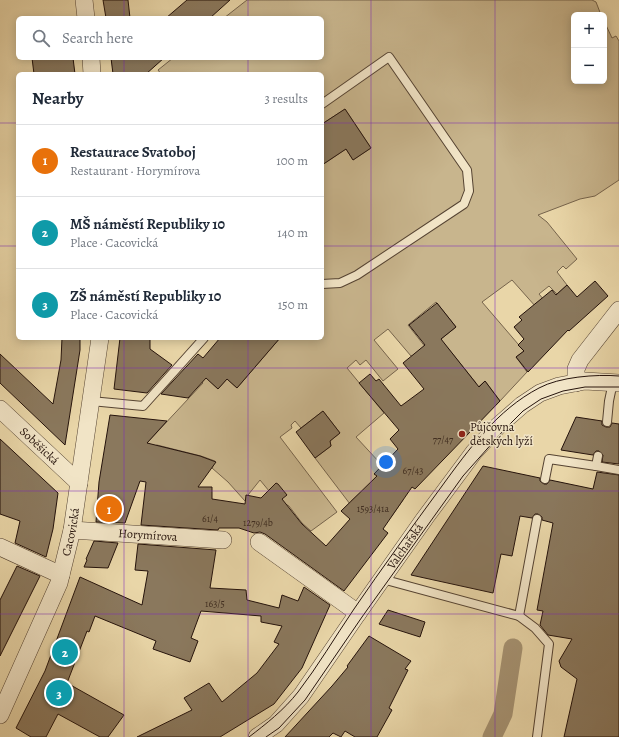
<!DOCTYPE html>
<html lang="en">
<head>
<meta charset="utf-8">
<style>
  :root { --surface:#fff; --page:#f6f6f7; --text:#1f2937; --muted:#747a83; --line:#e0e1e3; --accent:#0b8043 }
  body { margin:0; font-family:Alegreya,serif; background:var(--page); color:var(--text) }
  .controls { position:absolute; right:12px; top:12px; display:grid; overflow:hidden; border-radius:6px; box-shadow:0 2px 10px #0003 }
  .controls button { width:36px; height:36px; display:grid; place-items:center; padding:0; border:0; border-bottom:1px solid var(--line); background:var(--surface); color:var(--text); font:20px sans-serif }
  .you { position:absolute; left:386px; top:462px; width:14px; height:14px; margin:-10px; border:3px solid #fff; border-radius:50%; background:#1a73e8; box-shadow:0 0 0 6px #1a73e833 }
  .badge { display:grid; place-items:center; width:26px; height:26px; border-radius:50%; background:var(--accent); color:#fff; font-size:13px; font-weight:700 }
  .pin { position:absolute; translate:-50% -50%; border:2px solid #fff; box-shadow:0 1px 4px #0006 }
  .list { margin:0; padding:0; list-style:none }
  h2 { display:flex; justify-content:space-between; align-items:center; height:52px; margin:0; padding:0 16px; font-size:17px }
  h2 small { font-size:13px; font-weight:400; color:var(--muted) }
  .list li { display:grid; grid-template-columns:26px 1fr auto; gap:12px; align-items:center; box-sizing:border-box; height:72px; padding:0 16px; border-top:1px solid var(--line) }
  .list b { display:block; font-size:15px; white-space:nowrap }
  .list p { margin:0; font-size:13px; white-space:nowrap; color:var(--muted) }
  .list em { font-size:13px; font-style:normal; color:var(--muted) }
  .icon { flex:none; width:22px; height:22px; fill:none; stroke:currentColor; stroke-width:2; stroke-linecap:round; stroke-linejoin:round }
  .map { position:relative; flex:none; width:619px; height:737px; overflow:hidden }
  .search { position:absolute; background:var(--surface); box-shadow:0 2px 10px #0003; left:16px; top:16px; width:308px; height:44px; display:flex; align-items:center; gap:10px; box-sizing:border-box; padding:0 14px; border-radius:6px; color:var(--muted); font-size:15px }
  .panel { position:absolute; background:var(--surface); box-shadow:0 2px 10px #0003; left:16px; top:72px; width:308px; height:268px; border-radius:6px }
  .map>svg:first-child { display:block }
  .green { fill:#c8b58d; stroke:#76644c }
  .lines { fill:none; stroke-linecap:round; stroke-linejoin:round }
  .canal { stroke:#a69373; stroke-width:19 }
  .building { fill:#8a785d; stroke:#24120b }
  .lane-casing { stroke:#554332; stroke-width:10 }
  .street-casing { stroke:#554332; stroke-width:18 }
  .lane { stroke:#f1e4c6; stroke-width:8 }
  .street { stroke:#f1e4c6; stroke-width:17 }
  .tram { stroke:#24120b; stroke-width:1 }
  .grid { fill:none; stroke:#7b2cbf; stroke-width:1; stroke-opacity:0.55 }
  .poi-dot { fill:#8f2418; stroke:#f1e4c6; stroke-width:1.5 }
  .labels { text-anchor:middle; stroke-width:3; stroke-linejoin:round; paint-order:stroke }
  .number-label { font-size:10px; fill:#3e2c20 }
  .poi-label { font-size:12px; fill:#24120b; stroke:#f1e4c6; text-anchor:start }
  .street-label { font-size:12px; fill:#24120b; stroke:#f1e4c6 }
</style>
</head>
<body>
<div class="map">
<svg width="619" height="737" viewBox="0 0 619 737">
  <rect width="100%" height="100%" fill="#e9d6a8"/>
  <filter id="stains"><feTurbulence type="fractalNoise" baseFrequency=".005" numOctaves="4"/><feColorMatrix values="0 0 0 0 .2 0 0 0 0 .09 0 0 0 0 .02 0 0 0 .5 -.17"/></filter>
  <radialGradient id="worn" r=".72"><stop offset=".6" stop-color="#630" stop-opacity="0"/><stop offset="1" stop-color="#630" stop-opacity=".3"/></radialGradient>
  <polygon class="green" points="247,0 592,0 596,2 601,15 574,15 574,81 604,81 604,21 612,38 616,36 619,41 619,180 595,196 580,199 538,215 547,222 577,259 566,269 563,266 557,272 567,285 557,294 549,286 539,294 544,300 536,307 512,280 482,302 524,351 516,357 527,372 500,401 485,381 477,388 474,386 476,383 447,347 443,344 436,343 456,327 436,302 408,325 430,353 411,356 388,329 374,340 398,369 383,381 366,360 360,365 356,360 347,368 384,413 356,437 392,476 403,500 391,517 360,493 351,501 382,529 350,504 315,458 331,446 330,441 340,433 323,411 301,428 295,421 291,425 292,428 280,437 337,512 311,531 302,523 289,506 274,497 260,480 248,495 245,501 228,482 212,468 215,461 201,456 157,445 147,449 147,443 203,383 196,377 200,372 218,389 227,379 237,388 280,338 322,338 322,165 346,149 353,160 371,148 345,109 322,124 322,74 161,74 158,70 173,58 322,58 322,18 224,18"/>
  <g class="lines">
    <polyline class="canal" points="492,737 503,714 513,648"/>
  </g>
  <g class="building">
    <polygon points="103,0 128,0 130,18 106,18"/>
    <polygon points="187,0 230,0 210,18 166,18"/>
    <polygon points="32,58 73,58 75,74 34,74"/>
    <polygon points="111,58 164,58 146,74 113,74"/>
    <polygon points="345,109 371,148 353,160 346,149 322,165 322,124"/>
    <polygon points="595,281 608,296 569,331 568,330 528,372 516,357 524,351 518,345 524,339 514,327 522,320 519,317 552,290 556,295 567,285 577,297"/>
    <polygon points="437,303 456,327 441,339 479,387 485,381 500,401 415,489 412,487 383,529 388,533 344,591 265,534 260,532 254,533 239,528 219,528 218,530 141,525 146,482 140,481 125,523 96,522 99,482 110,415 167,421 147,443 200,456 216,462 198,487 212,487 212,499 245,504 246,495 261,498 276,483 278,484 287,495 282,499 302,524 326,546 350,519 341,511 377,476 374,474 398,449 390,439 399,430 359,383 370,374 376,381 379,379 401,406 424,389 403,363 425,345 409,325"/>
    <polygon points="62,338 80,338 80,350 65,445 0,383 0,354 53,404 61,360"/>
    <polygon points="120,338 150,338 150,349 172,365 147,393 114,389"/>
    <polygon points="220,338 280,338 237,388 227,379 218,389 206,378 188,398 161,394 198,354 203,358"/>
    <polygon points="323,411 340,433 330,441 331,446 315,458 296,432"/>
    <polygon points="576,417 602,421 602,425 606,427 610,427 612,423 619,424 619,464 602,462 603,455 599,451 596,451 593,455 561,450"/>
    <polygon points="0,439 58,493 53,529 46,557 15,543 20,521 0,514"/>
    <polygon points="483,466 540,478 540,481 544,484 547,484 550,480 593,489 597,472 619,475 619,737 564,737 577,679 561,667 559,661 572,639 548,635 540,625 543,611 537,610 553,523 542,520 542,517 538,514 535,514 532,518 520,516 512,556 501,554 493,593 411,575"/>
    <polygon points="94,541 118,543 108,568 84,567 87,560 86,559"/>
    <polygon points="138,544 216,550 210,588 246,590 247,600 279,608 282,595 298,601 304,587 330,605 302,668 274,704 220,737 137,737 192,710 184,698 209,683 222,702 257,673 279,644 274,642 282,626 261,622 261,616 201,611 191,638 198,641 190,662 153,649 156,641 95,616 89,632 87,631 67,683 124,715 108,737 100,737 58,714 46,737 31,737 16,728 45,671 80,577 142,605 148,571 135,570"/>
    <polygon points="17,566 40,576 0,656 0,600"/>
    <polygon points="388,610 425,622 420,637 379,624"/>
    <polygon points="369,636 411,661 405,669 408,670 389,708 392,710 377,737 355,737 345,731 341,737 333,733 329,737 285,737 332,686 348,667 347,666"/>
  </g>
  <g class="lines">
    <g class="lane-casing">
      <g id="lane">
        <polyline points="322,104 389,57 467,170 469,191 464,204 357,275 340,283 322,284"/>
        <polyline points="91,401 143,406 204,338"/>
        <polyline points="607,422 609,401 613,382"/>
        <polyline points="598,456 596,466 619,470"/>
        <polyline points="545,479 549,459 596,466"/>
        <polyline points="382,579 519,616 535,628 549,644 537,737"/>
        <polyline points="519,616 537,519"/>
      </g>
    </g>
    <g class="street-casing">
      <g id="street">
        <polyline points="84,0 86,18"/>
        <polyline points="91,58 92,74"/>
        <polyline points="576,383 576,369 580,360 619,310"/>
        <path id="s1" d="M0 409 79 483"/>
        <path id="s2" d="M72 530 223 540"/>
        <polyline points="259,542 358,613"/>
        <polyline points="0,547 61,575"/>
        <path id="s3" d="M0 715 59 583 72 530 100 338"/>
        <path id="s4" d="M257 737 276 724 301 696 358 613 425 518 474 452 498 426 522 405 540 393 559 386 585 381 619 383"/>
      </g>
    </g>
    <use href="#lane" class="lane"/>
    <use href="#street" class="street"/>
    <g class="tram">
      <path d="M249 737C266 724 284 710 298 692 318 666 335 637 354 609 382 568 412 527 442 486 469 449 497 410 539 388 559 377 596 374 619 376"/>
      <polyline points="266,737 279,728 305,700 362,617 463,476 503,431 523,411 541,399 563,391 585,387 619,387"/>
    </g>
  </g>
  <path class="grid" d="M124 0V18M248 0V18M371 0V737M495 0V737M124 58V74M248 58V74M0 123H18M322 123H619M0 246H18M322 246H619M124 338V737M248 338V737M0 368H619M0 491H619M0 614H619"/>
  <circle class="poi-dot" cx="462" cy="434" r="4"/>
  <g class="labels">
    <g class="number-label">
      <text x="443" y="443">77/47</text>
      <text x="413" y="474">67/43</text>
      <text x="373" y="512">1593/41a</text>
      <text x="210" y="522">61/4</text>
      <text x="258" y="526">1279/4b</text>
      <text x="215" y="607">163/5</text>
    </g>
    <g class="poi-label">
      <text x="470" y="431">Půjčovna<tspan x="470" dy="14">dětských lyží</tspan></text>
    </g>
    <g class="street-label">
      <text dy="4" stroke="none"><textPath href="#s1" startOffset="54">Soběšická</textPath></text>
      <text dy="4" stroke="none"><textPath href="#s3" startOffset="197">Cacovická</textPath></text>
      <text dy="4" stroke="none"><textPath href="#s2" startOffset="76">Horymírova</textPath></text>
      <text dy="4" stroke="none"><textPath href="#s4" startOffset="243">Valchařská</textPath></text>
    </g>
  </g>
  <rect width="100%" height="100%" filter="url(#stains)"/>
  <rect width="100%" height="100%" fill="url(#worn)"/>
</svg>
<div class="controls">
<button>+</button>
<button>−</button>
</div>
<div class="you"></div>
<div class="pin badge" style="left:109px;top:509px;background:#e8710a">1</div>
<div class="pin badge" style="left:65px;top:652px;background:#0f9aa8">2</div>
<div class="pin badge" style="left:59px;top:693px;background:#0f9aa8">3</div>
<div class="search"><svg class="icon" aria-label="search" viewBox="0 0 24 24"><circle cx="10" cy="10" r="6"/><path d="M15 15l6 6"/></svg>Search here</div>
<section class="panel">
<h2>Nearby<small>3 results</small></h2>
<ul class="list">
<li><span class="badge" style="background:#e8710a">1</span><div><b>Restaurace Svatoboj</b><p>Restaurant · Horymírova</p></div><em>100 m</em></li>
<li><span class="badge" style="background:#0f9aa8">2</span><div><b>MŠ náměstí Republiky 10</b><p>Place · Cacovická</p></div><em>140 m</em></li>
<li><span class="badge" style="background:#0f9aa8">3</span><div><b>ZŠ náměstí Republiky 10</b><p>Place · Cacovická</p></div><em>150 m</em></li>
</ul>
</section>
</div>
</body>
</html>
